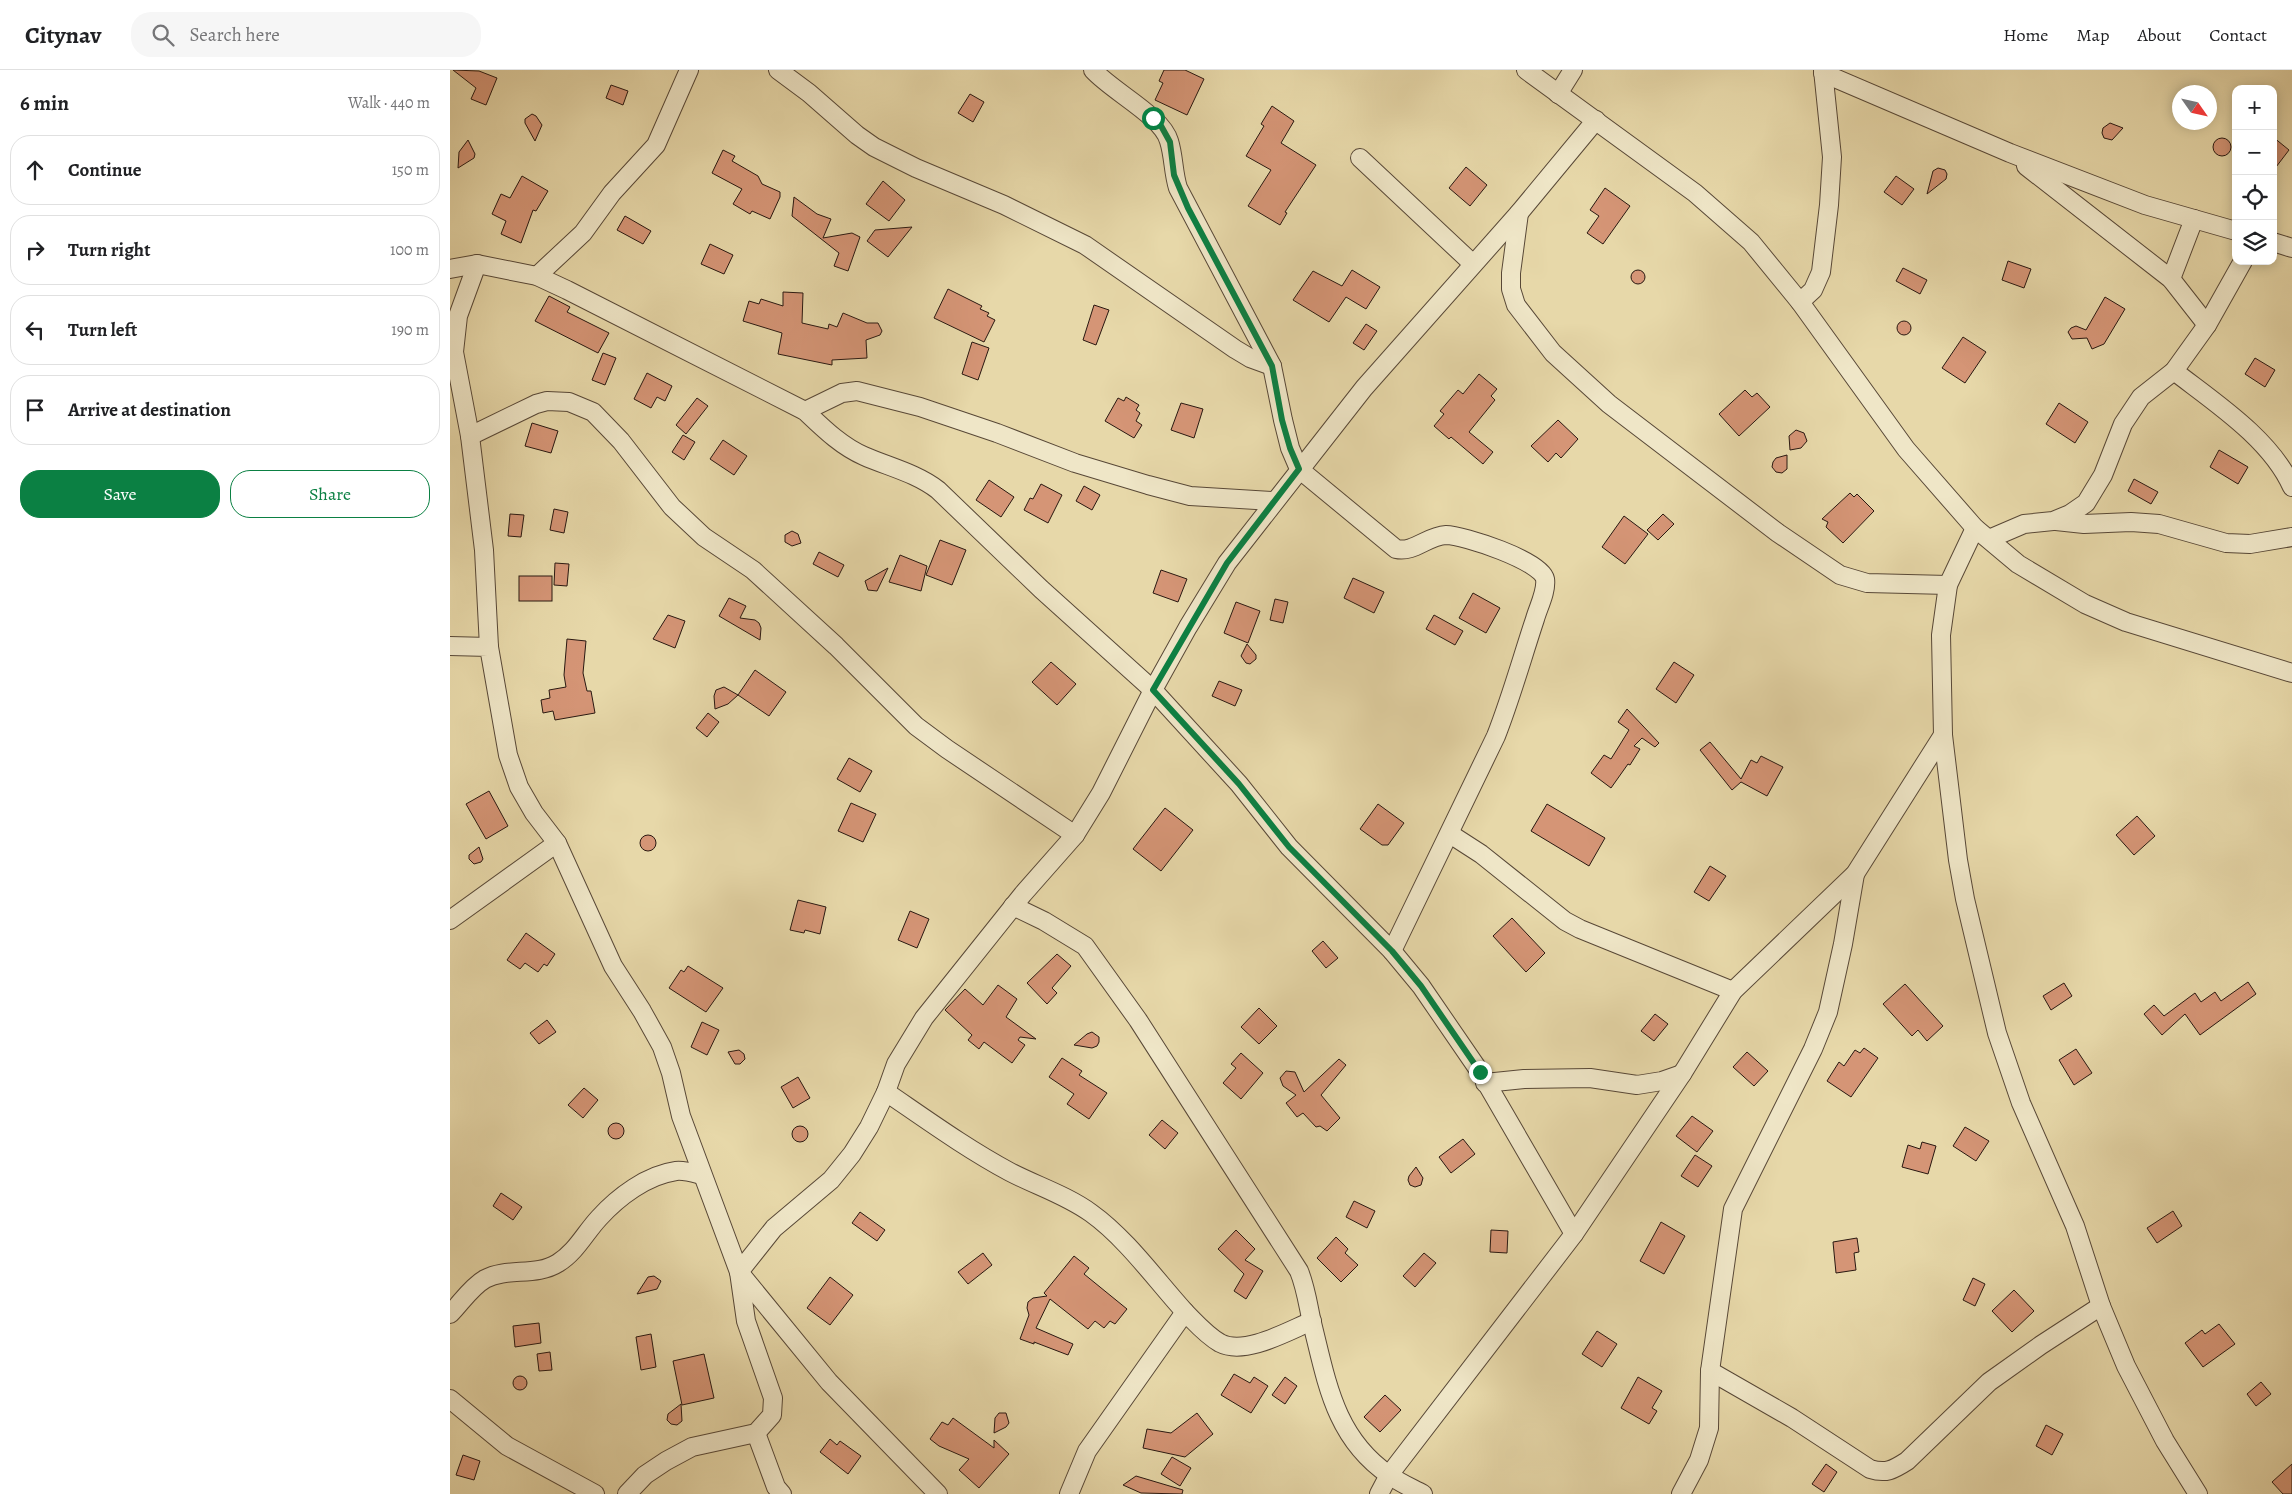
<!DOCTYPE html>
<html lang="en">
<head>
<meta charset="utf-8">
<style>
  :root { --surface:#fff; --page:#f6f6f6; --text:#202124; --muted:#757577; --line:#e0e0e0; --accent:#0b8043 }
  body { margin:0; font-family:Alegreya,serif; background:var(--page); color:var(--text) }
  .controls { position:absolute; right:15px; top:15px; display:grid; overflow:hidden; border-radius:10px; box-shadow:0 2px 12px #0003 }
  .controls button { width:45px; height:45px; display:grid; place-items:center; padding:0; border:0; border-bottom:1px solid var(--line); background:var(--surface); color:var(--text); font:25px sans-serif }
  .compass { position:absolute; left:1722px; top:15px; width:45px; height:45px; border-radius:50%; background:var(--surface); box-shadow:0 2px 12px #0003; rotate:124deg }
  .stop { position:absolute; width:15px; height:15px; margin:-11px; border:4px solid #0b8043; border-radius:50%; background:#fff }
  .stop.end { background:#0b8043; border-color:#fff; box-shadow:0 1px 5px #0008 }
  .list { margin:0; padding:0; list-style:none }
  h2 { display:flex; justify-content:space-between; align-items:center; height:65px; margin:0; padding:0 20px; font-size:21px }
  h2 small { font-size:16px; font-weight:400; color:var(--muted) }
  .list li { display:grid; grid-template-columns:32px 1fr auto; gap:15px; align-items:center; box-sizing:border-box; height:70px; margin:0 10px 10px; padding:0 10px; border:1px solid var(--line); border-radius:20px }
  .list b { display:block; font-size:19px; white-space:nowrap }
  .list em { font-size:16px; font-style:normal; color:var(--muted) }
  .actions { display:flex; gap:10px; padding:15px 20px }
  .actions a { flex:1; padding:11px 0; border:1px solid var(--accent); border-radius:20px; text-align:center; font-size:18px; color:var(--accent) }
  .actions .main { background:var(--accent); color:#fff }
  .icon { flex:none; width:28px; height:28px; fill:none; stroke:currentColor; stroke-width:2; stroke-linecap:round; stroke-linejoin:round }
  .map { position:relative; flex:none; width:1842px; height:1424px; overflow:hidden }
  header { display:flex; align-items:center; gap:30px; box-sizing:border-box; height:70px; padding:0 25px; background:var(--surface); border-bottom:1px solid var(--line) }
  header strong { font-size:24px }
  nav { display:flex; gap:28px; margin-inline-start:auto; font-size:18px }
  .search { width:350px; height:45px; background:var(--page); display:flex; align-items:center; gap:12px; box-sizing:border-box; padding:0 18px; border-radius:20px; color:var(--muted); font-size:19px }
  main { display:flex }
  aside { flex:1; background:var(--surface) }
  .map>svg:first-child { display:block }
  .building { fill:#d59576; stroke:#291811 }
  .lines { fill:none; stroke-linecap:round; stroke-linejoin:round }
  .minor-casing { stroke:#584837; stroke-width:20 }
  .minor { stroke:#efe6c7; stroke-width:18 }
  .route { stroke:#0b8043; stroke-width:6 }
</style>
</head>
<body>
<header>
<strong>Citynav</strong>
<div class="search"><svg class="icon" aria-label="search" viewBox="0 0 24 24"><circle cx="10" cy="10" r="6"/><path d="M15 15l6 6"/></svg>Search here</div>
<nav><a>Home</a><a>Map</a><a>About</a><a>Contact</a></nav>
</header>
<main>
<aside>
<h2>6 min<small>Walk · 440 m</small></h2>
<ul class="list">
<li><svg class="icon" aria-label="ahead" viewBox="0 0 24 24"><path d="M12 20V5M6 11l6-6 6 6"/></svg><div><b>Continue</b></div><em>150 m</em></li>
<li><svg class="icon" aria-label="right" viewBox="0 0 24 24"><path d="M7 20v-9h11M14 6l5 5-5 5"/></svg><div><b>Turn right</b></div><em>100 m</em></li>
<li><svg class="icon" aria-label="left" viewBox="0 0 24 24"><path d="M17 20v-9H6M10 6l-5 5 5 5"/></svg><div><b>Turn left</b></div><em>190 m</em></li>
<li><svg class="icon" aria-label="arrive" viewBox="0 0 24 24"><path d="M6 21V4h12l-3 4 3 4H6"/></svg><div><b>Arrive at destination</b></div></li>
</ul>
<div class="actions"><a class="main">Save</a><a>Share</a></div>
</aside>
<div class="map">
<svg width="1842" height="1424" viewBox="0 0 1842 1424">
  <rect width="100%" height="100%" fill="#e7d8a9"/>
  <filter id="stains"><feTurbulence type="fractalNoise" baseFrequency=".004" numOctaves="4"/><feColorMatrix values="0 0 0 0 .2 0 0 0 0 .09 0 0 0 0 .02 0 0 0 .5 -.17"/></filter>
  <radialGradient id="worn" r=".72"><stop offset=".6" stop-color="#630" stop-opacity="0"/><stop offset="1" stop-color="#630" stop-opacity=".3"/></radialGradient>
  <g class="building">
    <polygon points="3,0 29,1 47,8 36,35 21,29 26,18"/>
    <polygon points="714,0 735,0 754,9 737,45 705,30 713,13 709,11"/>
    <polygon points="161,15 178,21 173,35 156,28"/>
    <polygon points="520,24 534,32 523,52 508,43"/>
    <polygon points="822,36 844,51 831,73 866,95 835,142 837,143 830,155 798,136 821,100 796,86 814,56 811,54"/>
    <polygon points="82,44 86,46 92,55 85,71 75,53 75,49"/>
    <polygon points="1660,53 1673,58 1662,70 1654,68 1652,63 1653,58"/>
    <polygon points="1823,67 1839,80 1823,101"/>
    <circle cx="1772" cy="77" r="9"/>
    <polygon points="18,70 25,84 24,88 8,98 9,82"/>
    <polygon points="273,80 285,86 282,91 308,106 312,114 330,122 330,127 320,149 302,141 300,144 283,134 292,119 262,103"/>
    <polygon points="1016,97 1037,115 1020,136 999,118"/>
    <polygon points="1488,98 1495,100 1497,104 1496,109 1477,124 1483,101"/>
    <polygon points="72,106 98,121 86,141 83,140 71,173 51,164 56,151 42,144 51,124 60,128"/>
    <polygon points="1446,106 1464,119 1452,135 1434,122"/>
    <polygon points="433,111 455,130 439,151 416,134"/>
    <polygon points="1155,118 1180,136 1153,174 1137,163 1149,146 1140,140"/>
    <polygon points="344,127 367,144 381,149 373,168 402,163 410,167 398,201 384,196 389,183 342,146"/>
    <polygon points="175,146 201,161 193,174 167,160"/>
    <polygon points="462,157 438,187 417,171 425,160"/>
    <polygon points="260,174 283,185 274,204 251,194"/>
    <polygon points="1558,191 1581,199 1574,218 1552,210"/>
    <polygon points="1453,198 1477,210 1470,224 1446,211"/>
    <circle cx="1188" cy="207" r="7"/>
    <polygon points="902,200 930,217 916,239 896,227 879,252 843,230 863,201 892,216"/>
    <polygon points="498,219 532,236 530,239 539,243 537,246 545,250 534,272 484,248"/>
    <polygon points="333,222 353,223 352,253 378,259 379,254 387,257 393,243 417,253 428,253 432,261 430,265 416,270 417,288 382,290 382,295 328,284 332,263 293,251 299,231 309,234 311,229 333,236"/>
    <polygon points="99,226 120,237 117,242 159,263 148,283 85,251"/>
    <polygon points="1655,227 1675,239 1654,274 1642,279 1637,268 1622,269 1618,262 1621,258 1626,256 1636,260"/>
    <polygon points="644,235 659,240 646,275 633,270"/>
    <circle cx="1454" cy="258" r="7"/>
    <polygon points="916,254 927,261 914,280 903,273"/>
    <polygon points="1513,267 1536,282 1515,313 1492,298"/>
    <polygon points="522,272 539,278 528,310 512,304"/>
    <polygon points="153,283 166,288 155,315 142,310"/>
    <polygon points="1805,288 1825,300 1815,317 1795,304"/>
    <polygon points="197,303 222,316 215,331 207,327 201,338 184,329"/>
    <polygon points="1029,304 1047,319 1041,326 1045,330 1019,362 1043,382 1033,394 1001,367 999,369 984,356 994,344 990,341 1008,320 1013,324"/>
    <polygon points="1295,320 1302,327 1307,323 1320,337 1289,366 1269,344"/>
    <polygon points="676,327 689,335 686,340 690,343 686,351 692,355 684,368 655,351 668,328 674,331"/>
    <polygon points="247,328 258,336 236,364 226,355"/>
    <polygon points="731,333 753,339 744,368 721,360"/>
    <polygon points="1609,333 1638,352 1625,373 1596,354"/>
    <polygon points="1108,350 1128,369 1111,388 1106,383 1098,392 1081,376"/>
    <polygon points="82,353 108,361 101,383 75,376"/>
    <polygon points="1346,360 1354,363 1357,371 1351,378 1340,380 1339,366"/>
    <polygon points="233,365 245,372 234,390 222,382"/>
    <polygon points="273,370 297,386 284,405 260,389"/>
    <polygon points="1769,380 1798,397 1788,414 1760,397"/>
    <polygon points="1337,385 1337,399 1332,403 1326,402 1322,397 1323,392 1326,388"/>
    <polygon points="1684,409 1708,422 1701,434 1678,421"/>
    <polygon points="539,410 564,427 551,447 526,430"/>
    <polygon points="591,414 612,425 598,453 574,440 580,428 583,429"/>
    <polygon points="634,416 650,425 642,440 626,431"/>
    <polygon points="1400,423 1404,427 1407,424 1424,441 1393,473 1376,457 1378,452 1372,449"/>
    <polygon points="104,439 118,442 114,463 100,460"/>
    <polygon points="60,444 74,445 71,467 58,466"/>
    <polygon points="1213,444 1224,454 1208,470 1197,460"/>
    <polygon points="1174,446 1198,464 1175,494 1152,477"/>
    <polygon points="342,461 348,464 351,473 342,476 335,472 335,465"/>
    <polygon points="490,470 516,480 502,515 476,505"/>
    <polygon points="369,482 394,495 388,507 363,494"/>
    <polygon points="450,485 477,496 471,521 439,512"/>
    <polygon points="105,493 119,494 117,516 104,515"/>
    <polygon points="438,498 427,521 418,520 415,511"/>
    <polygon points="711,500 737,509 728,532 703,523"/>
    <rect x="69" y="506" width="33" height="25"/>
    <polygon points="903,508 934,522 924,543 894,528"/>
    <polygon points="1023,523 1050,538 1036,563 1009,548"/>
    <polygon points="279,528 296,536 290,548 305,550 309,553 311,558 310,570 269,546"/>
    <polygon points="825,529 838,532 833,553 820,550"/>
    <polygon points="786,532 810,541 798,573 774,563"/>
    <polygon points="218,545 235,551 225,578 203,569"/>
    <polygon points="984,545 1013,561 1005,575 976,559"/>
    <polygon points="117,569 136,571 133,603 137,621 141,621 145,643 105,650 103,641 93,643 91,630 100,628 99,620 116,617 114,605"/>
    <polygon points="797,574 806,585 806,589 800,594 796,593 791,586"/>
    <polygon points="601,592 626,614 607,635 582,612"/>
    <polygon points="1224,592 1244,605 1226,633 1206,619"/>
    <polygon points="305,600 336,622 319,646 288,625 278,634 265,639 264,626 266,620 274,617 288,625"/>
    <polygon points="769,611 792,620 785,636 762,626"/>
    <polygon points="1177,639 1209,673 1205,677 1192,668 1184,676 1190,679 1180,695 1178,694 1161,718 1141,703 1154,685 1161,689 1179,660 1168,652"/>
    <polygon points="258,643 269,652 257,667 246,658"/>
    <polygon points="1260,672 1291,709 1301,690 1307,693 1311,686 1333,697 1317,726 1291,712 1282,720 1250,680"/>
    <polygon points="399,688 422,701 410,722 387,709"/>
    <polygon points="39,721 58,756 36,769 16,734"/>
    <polygon points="401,733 426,744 413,772 388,761"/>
    <polygon points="928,734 954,753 938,775 932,775 910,759"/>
    <polygon points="1097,734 1155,768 1139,796 1081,761"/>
    <polygon points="715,738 743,760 711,801 683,779"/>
    <polygon points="1687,746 1705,766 1684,785 1666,765"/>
    <circle cx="198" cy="773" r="8"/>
    <polygon points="29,777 33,789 31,792 24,794 19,789 19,785"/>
    <polygon points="1260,796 1276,806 1259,831 1244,822"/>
    <polygon points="348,830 376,837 370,864 355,860 354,863 340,860"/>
    <polygon points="460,841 479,849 467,878 448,870"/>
    <polygon points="1062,848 1095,883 1076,902 1043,866"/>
    <polygon points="76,863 105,884 97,896 94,894 88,902 75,893 70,899 57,890"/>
    <polygon points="873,871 888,888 876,898 862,881"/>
    <polygon points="607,884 621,896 602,918 607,923 597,934 577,913"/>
    <polygon points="238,896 273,918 256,942 219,918 231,900 234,902"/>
    <polygon points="1798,912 1806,924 1750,965 1735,944 1712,965 1694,944 1704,935 1714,946 1745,923 1751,932 1765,922 1771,931"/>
    <polygon points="1614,913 1622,926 1601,940 1593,926"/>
    <polygon points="1455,914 1493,956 1477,971 1468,960 1462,966 1433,934"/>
    <polygon points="548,915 567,929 556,947 586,969 570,967 568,970 575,975 562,993 534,972 529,979 518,970 522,965 495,940 515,919 533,935"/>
    <polygon points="809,938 827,956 809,974 791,957"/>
    <polygon points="1205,944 1218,954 1204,971 1191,961"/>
    <polygon points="97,950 106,962 89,974 80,963"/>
    <polygon points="252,952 269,960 257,985 241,977"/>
    <polygon points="642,962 649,967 649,972 647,976 642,978 624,975 637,964"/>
    <polygon points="1414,978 1428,988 1401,1027 1377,1011 1389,992 1394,996 1405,980 1410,983"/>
    <polygon points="1626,979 1642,1003 1624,1015 1609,990"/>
    <polygon points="289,980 294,984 295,989 290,994 285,994 278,982"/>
    <polygon points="1297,982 1318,1001 1304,1016 1283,997"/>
    <polygon points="791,983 813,1003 791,1029 773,1013 786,998 781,994"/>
    <polygon points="612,988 632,1001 629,1005 657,1023 639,1049 617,1034 624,1024 599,1007"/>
    <polygon points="889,989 896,995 871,1025 890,1048 877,1061 870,1056 866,1057 853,1043 847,1047 836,1033 846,1025 833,1016 830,1008 836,1001 845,1002 854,1022"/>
    <polygon points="348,1007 360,1028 343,1038 331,1017"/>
    <polygon points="134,1018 148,1030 133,1048 118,1035"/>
    <polygon points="1242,1046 1263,1061 1247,1082 1226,1066"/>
    <polygon points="712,1050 728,1063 715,1079 699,1065"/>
    <circle cx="166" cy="1061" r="8"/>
    <circle cx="350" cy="1064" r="8"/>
    <polygon points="1515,1057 1539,1071 1526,1091 1503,1076"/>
    <polygon points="1013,1069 1025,1084 1001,1103 989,1087"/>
    <polygon points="1472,1072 1486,1076 1478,1104 1452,1097 1458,1075 1470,1079"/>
    <polygon points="1245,1085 1262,1096 1248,1117 1231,1106"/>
    <polygon points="966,1097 973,1108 971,1115 965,1117 960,1115 958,1110 959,1106"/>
    <polygon points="51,1123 72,1137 63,1150 43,1136"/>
    <polygon points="904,1131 925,1141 917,1158 896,1147"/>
    <polygon points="1723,1141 1732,1156 1707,1173 1697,1158"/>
    <polygon points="410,1142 435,1160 427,1171 402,1153"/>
    <polygon points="1211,1152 1235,1166 1214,1204 1190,1191"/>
    <polygon points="786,1160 805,1179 795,1190 813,1201 796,1229 784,1221 794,1204 768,1179"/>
    <polygon points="1041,1160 1058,1161 1057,1183 1040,1182"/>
    <polygon points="886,1167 898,1179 895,1183 908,1195 891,1212 867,1188"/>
    <polygon points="1407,1168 1409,1182 1404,1183 1406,1200 1386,1203 1383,1172"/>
    <polygon points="533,1183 542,1195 518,1214 508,1202"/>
    <polygon points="974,1183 986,1193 965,1217 953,1206"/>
    <polygon points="624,1186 639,1198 634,1204 677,1239 665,1254 660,1251 654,1258 645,1251 638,1259 600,1229 586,1258 623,1274 618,1285 584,1272 584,1274 570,1269 579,1245 577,1238 578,1232 583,1228 597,1226 594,1223"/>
    <polygon points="204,1206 211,1211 207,1219 187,1224 198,1207"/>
    <polygon points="380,1207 403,1225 380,1255 357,1238"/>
    <polygon points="1523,1208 1535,1214 1525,1236 1513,1230"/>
    <polygon points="1564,1220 1584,1241 1562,1262 1542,1241"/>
    <polygon points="89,1253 91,1273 65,1277 63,1256"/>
    <polygon points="1769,1254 1785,1274 1753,1297 1735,1273 1752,1260 1755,1264"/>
    <polygon points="1147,1261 1167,1274 1152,1297 1132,1284"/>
    <polygon points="201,1264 206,1297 191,1300 186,1267"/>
    <polygon points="100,1282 102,1300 89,1301 87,1284"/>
    <polygon points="254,1284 264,1328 232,1335 223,1291"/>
    <polygon points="784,1304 800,1313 804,1307 818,1316 801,1343 771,1325"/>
    <circle cx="70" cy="1313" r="7"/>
    <polygon points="835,1307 847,1316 835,1334 822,1325"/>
    <polygon points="1188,1307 1212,1321 1202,1338 1207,1341 1199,1354 1171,1338"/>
    <polygon points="1811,1312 1821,1324 1806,1336 1797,1324"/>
    <polygon points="935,1325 951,1340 930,1362 914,1347"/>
    <polygon points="231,1334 232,1351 227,1355 221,1354 217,1350 218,1344"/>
    <polygon points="549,1343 556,1343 559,1353 556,1357 544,1363 545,1348"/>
    <polygon points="747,1343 763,1364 735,1387 693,1378 697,1359 721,1363"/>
    <polygon points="503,1348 544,1378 544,1370 559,1384 529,1418 509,1400 519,1389 489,1376 480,1369 492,1352 498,1355"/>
    <polygon points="1596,1355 1613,1364 1602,1385 1586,1376"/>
    <polygon points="380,1369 387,1375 390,1371 411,1386 398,1404 370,1382"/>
    <polygon points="13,1385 30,1391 24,1410 6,1405"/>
    <polygon points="722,1387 741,1398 730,1416 711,1404"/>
    <polygon points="1376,1394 1387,1402 1374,1422 1362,1414"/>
    <polygon points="1842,1394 1842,1424 1833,1424 1822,1412"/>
    <polygon points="686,1406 733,1420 732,1424 691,1423 673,1415"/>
  </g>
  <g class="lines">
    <g class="minor-casing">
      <g id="minor">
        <polyline points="328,0 359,23 407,65 424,77 466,98 554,135 635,175 785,279 800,288 822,296"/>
        <path d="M643 0C663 22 712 46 719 71 724 87 723 102 728 118L822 296 833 350 840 378 849 399 946 479C964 483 977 466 996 465 1013 465 1092 491 1095 509 1097 521 1088 538 1085 549 1072 588 1061 628 1046 666L942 881"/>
        <polyline points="1076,0 1245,123 1301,172 1350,232 1456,379 1525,458 1568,494 1635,534 1676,552 1842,603"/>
        <polyline points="1373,3 1560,83 1695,135 1786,161"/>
        <polyline points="1108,24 1123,0"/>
        <polyline points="910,88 1023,194"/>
        <polyline points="1576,96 1721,209 1757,255"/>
        <polyline points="1069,143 1061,203 1061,219 1066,235 1103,283 1159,334 1328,463 1390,505 1417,513 1498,515"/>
        <polyline points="1823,172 1842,178"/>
        <polyline points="27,194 8,246 4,282 20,366 34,480 39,577"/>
        <path d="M0 199 27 194 87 206 117 220 355 341C373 358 391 376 414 386 439 397 466 403 488 420L591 519 703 620 789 714 839 777 942 881 971 916 1030 1002 1124 1164"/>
        <polyline points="87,206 133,163 162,123 206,75 239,0"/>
        <polyline points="1721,209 1744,149"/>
        <polyline points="1350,232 1363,220 1371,202 1379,135 1382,87 1373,0"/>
        <path d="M1724 301C1764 332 1821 369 1842 417"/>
        <polyline points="355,341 392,323 407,321 470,337 547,363 625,393 698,415 740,426 823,431"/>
        <polyline points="20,366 86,334 97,331 119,332 143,342 171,371 222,437 254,467 303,500 386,576 466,656 497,679 625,765"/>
        <polyline points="1606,451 1634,454 1681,452 1709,454 1776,473 1800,474 1842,467"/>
        <polyline points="1525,458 1498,515 1491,565 1493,665 1508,790 1515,829 1547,963 1571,1033 1625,1156 1651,1236 1676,1296 1715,1371 1748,1424"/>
        <polyline points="1539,469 1574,454 1603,451 1620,444 1636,433 1653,405 1673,354 1691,327 1724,301 1757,255 1793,191"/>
        <polyline points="0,576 39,577 58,685 69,717 84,743 107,773 163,896 192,941 212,977 221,1003 231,1046 289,1202 296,1251 323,1328 322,1345 306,1363 242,1377 216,1391 195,1405 177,1424"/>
        <polyline points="1000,764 1031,784 1115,851 1130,859 1283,921"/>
        <path d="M563 836 594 851 635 876 688 950 849 1201C856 1218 858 1235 862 1253 877 1313 885 1368 939 1405 950 1413 962 1418 973 1424"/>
        <polyline points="0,850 107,773"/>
        <polyline points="1035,1013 1074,1009 1140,1008 1187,1015 1212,1011 1232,1004"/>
        <path d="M436 1022C477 1050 517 1079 560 1102 587 1116 616 1125 641 1143 676 1168 706 1210 735 1242"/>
        <polyline points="289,1202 324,1158 381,1110 402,1084 419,1057 436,1022 446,994 474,948 573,824 625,765 651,723 703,620 738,557 777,493 914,318 1069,143 1146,50"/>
        <polyline points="289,1202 379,1312 488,1424"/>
        <path d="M0 1244C11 1233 21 1217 35 1209 57 1197 86 1207 108 1193 126 1182 135 1163 149 1148 168 1127 197 1105 226 1101 234 1100 244 1103 252 1105"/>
        <path d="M1260 1301 1342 1348 1420 1399C1436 1404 1443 1400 1457 1391L1539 1312 1591 1275 1651 1236"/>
        <polyline points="0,1329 57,1376 145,1424"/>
        <polyline points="306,1363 326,1417 332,1424"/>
        <path d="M619 1424 637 1381 735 1242C746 1253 756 1265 770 1273 795 1286 838 1261 862 1251"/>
        <polyline points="929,1424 939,1405 1124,1164 1232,1004 1283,921 1405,804 1493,665"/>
        <polyline points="1231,1424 1249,1390 1259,1358 1260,1301 1283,1139 1363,979 1378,942 1393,874 1405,804"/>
      </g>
    </g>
    <use href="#minor" class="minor"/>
  </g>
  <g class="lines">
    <polyline class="route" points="703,48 710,54 720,72 724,105 738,138 822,296 832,350 840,378 849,399 777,493 703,620 789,714 839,777 942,881 971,916 1030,1002"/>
  </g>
  <rect width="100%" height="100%" filter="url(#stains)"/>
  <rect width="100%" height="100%" fill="url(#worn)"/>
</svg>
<div class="controls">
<button>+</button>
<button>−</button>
<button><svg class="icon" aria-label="locate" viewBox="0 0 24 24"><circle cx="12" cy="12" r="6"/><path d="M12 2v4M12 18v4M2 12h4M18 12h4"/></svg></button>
<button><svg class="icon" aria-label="layers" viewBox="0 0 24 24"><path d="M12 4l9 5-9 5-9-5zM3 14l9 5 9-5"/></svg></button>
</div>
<svg class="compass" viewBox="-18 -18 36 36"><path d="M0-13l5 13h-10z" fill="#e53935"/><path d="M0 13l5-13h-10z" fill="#757577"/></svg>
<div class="stop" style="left:703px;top:48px"></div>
<div class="stop end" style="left:1030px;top:1002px"></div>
</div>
</main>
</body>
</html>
